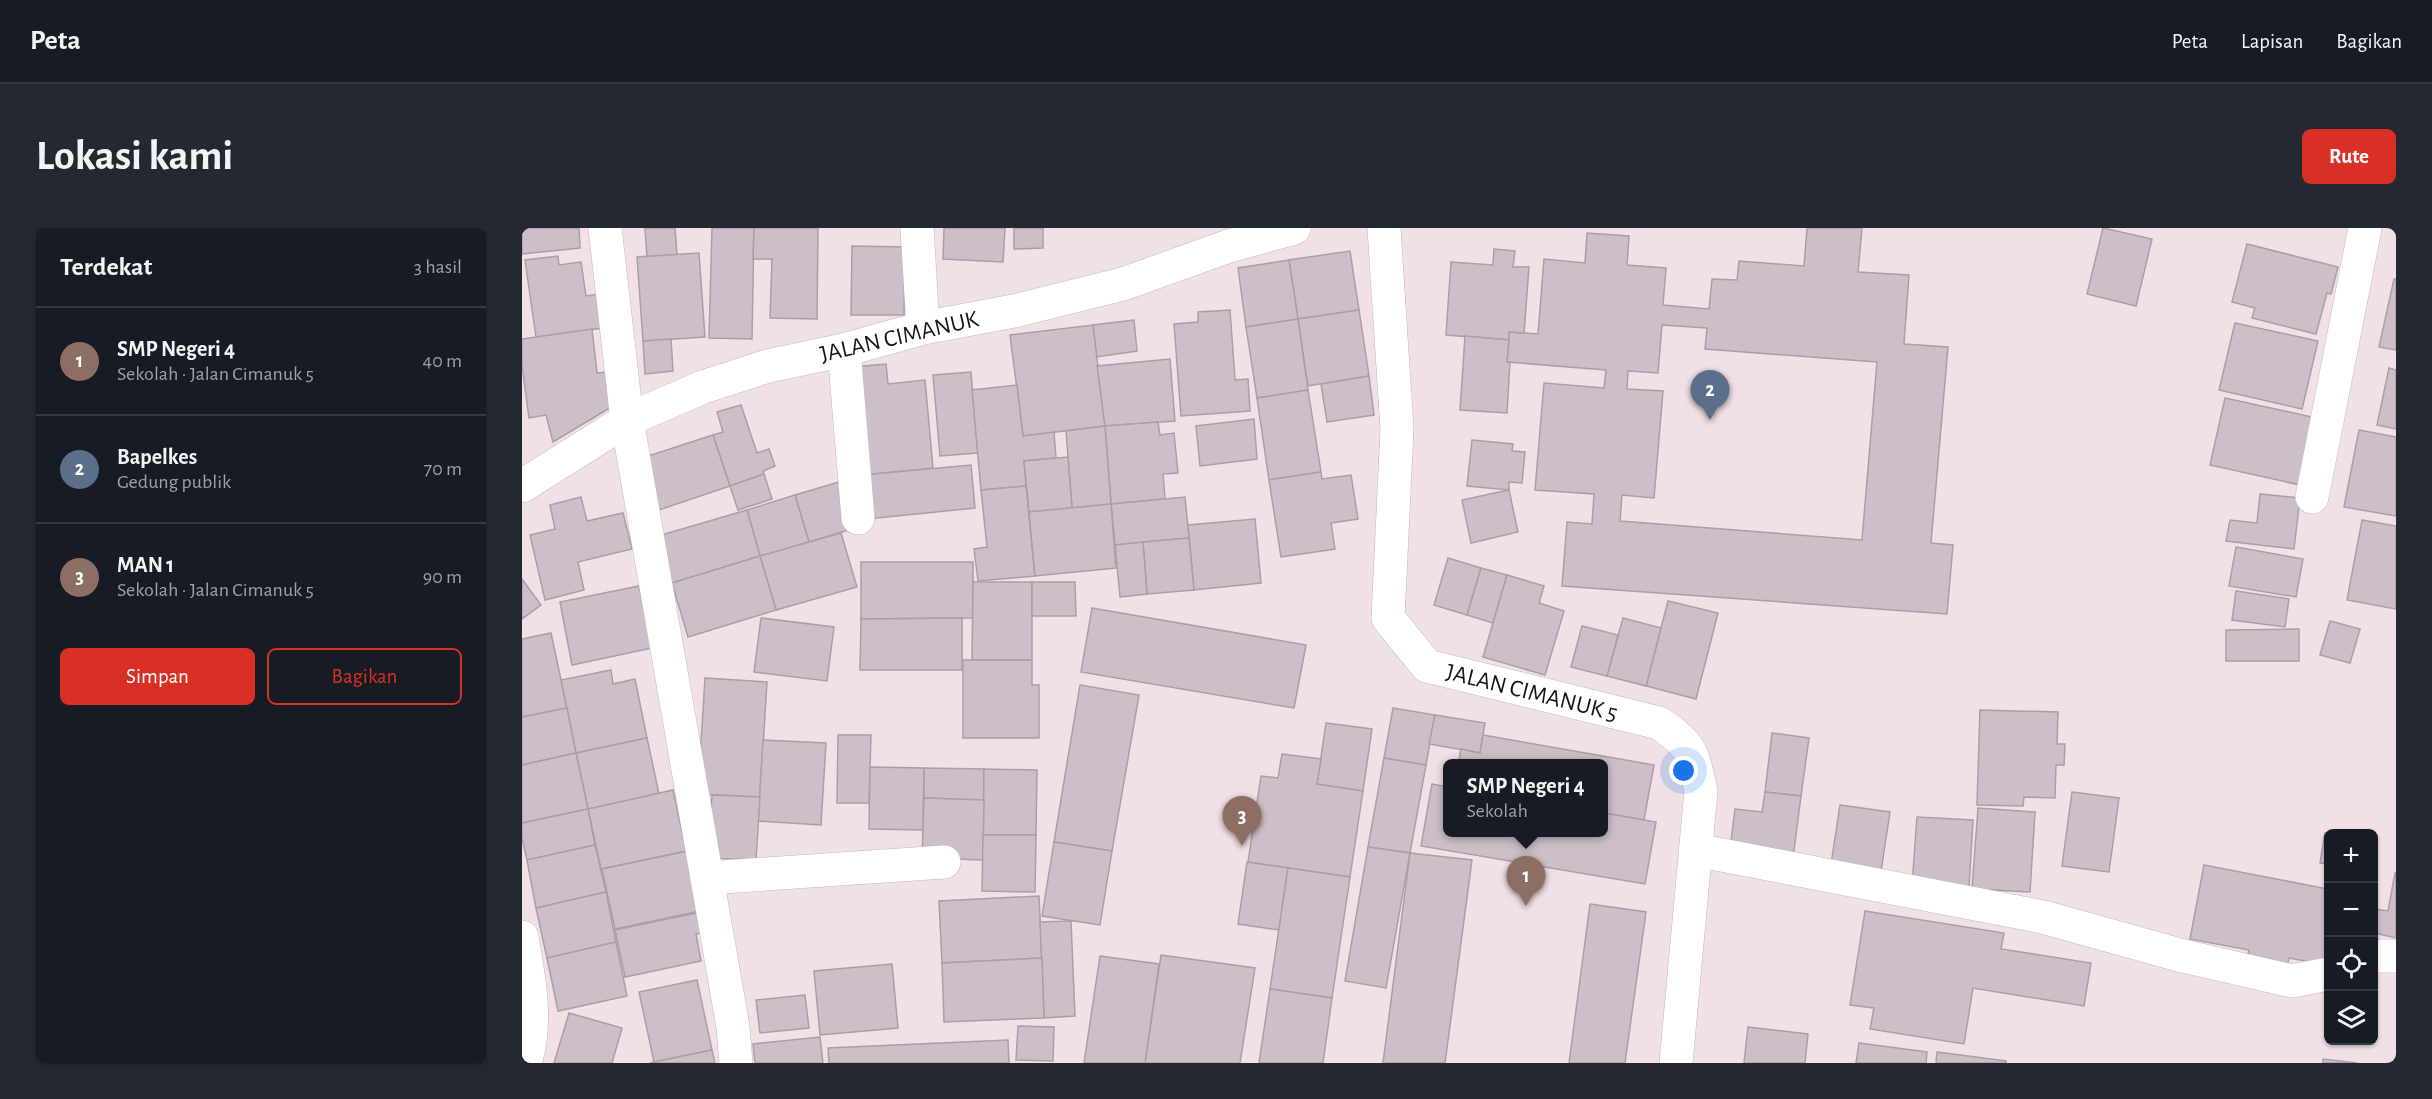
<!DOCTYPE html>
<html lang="id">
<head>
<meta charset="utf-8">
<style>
  :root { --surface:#171b24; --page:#242831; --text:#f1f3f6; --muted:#9ea1a6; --line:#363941; --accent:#d93025 }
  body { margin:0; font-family:"Alegreya Sans",sans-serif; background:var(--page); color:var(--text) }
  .controls { position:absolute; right:18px; bottom:18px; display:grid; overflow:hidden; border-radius:9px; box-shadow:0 2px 4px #0004 }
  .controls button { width:54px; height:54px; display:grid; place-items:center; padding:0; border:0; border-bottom:2px solid var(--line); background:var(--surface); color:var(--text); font:30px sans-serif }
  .you { position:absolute; left:1162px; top:543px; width:21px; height:21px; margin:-15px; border:4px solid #fff; border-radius:50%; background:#1a73e8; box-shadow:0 0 0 9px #1a73e833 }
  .badge { display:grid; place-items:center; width:39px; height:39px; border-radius:50%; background:var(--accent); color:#fff; font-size:20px; font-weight:700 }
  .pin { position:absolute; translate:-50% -50px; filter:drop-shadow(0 2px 3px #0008) }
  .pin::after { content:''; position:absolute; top:32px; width:21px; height:18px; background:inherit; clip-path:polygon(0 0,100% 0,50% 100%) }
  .popup { position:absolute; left:921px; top:531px; width:165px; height:78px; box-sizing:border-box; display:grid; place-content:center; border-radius:9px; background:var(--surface); filter:drop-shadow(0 2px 4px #0005); font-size:20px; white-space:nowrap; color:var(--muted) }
  .popup b { font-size:22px; color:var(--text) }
  .popup::after { content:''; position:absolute; left:50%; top:100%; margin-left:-12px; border:12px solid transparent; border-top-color:var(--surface) }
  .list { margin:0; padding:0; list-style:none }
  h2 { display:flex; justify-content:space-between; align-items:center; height:78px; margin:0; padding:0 24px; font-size:26px }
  h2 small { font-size:20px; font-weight:400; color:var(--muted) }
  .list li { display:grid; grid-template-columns:39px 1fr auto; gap:18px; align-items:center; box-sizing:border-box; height:108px; padding:0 24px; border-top:2px solid var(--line) }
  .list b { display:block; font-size:22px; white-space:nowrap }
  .list p { margin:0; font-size:20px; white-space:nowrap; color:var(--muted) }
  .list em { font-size:20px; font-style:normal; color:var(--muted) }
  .actions { display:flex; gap:12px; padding:18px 24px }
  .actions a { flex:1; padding:14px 0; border:2px solid var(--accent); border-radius:9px; text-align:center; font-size:21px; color:var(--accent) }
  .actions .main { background:var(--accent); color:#fff }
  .icon { flex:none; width:33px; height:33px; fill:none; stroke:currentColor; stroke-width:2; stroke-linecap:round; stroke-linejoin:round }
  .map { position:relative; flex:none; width:1874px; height:835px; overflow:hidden; border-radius:9px }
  header { display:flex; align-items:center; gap:36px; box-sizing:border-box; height:84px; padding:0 30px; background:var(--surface); border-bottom:2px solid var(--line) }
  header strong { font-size:28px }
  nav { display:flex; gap:33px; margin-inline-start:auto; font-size:21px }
  .intro { display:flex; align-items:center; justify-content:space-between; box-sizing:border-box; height:144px; padding:0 36px }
  h1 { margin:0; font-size:42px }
  .button { padding:15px 27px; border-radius:9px; background:var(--accent); color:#fff; font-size:21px; font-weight:700 }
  main { display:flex; gap:36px; padding:0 36px }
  aside { flex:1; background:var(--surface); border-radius:9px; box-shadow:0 2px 4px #0004 }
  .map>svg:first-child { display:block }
  .building { fill:#cdbfc9; stroke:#ab9ea7; stroke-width:1.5; fill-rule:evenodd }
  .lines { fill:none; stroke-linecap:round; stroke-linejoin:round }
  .street-casing { stroke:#c7b7bc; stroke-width:34 }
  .street { stroke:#fff; stroke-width:33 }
  .labels { text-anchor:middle; stroke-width:6; stroke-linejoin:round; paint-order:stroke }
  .street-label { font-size:24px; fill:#171214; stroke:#fff }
</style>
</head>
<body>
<header>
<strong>Peta</strong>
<nav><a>Peta</a><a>Lapisan</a><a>Bagikan</a></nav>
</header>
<div class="intro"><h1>Lokasi kami</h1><a class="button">Rute</a></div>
<main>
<aside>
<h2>Terdekat<small>3 hasil</small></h2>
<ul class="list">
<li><span class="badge" style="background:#8d6e63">1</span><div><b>SMP Negeri 4</b><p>Sekolah · Jalan Cimanuk 5</p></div><em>40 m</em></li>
<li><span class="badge" style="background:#5c6f8a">2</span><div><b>Bapelkes</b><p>Gedung publik</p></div><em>70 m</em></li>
<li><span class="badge" style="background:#8d6e63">3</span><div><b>MAN 1</b><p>Sekolah · Jalan Cimanuk 5</p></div><em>90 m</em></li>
</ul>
<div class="actions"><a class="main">Simpan</a><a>Bagikan</a></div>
</aside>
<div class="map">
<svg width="1874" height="835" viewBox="0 0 1874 835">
  <rect width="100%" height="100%" fill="#f1e0e5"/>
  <g class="building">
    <polygon points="0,0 57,0 58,20 0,26"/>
    <polygon points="123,0 153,0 155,27 125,29"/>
    <polygon points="190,0 232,0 230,111 187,110"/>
    <polygon points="232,0 296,0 295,91 248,90 250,31 231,31"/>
    <polygon points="422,0 483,0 481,34 421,31"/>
    <polygon points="492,0 521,0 521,20 492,21"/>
    <path d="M1285 0H1340L1336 44 1387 47 1382 116 1426 119 1409 315 1431 317 1425 386 1040 358 1045 294 1070 296 1072 266 1013 262 1022 155 1082 160 1084 142 985 134 987 104 1016 106 1022 31 1063 35 1065 5 1107 8 1105 37 1144 40 1141 77 1187 81 1190 51 1215 52 1217 33 1282 38ZM1140 97 1185 100 1183 121 1355 134 1340 312 1098 293 1100 267 1132 270 1141 163 1105 161 1106 143 1136 145Z"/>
    <polygon points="1581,0 1630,11 1614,78 1565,66"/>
    <polygon points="1725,16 1816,39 1809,66 1805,65 1794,106 1730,90 1733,80 1710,74"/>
    <polygon points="330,18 383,19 382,87 329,87"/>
    <polygon points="972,21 993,23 991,39 1007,39 1002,105 987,104 987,112 924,107 929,34 971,37"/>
    <polygon points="828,23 837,82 776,91 767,32"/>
    <polygon points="177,25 183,109 121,113 115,29"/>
    <polygon points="36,28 37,37 59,34 64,68 76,66 81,100 14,109 3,32"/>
    <polygon points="767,32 776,91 724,99 716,40"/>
    <polygon points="1872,51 1874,51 1874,122 1857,119"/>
    <polygon points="708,82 713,152 726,151 728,183 659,188 652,96 676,94 676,84"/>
    <polygon points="837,82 847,148 786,158 776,91"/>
    <polygon points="776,91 786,162 735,170 724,99"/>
    <polygon points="612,92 615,123 574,129 571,97"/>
    <polygon points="1713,95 1796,113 1780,181 1697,162"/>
    <polygon points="571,97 583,198 501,208 488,107"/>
    <polygon points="70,101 75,145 85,144 91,178 31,214 24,187 7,190 0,137 0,111"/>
    <polygon points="943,108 987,112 985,134 988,134 985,185 938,182"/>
    <polygon points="149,111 151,143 123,146 121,113"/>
    <polygon points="648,131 653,193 583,198 575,138"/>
    <polygon points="364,136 366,156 403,152 411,240 341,247 331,139"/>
    <polygon points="1867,140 1874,142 1874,201 1855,197"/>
    <polygon points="449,144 456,225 418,228 411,147"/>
    <polygon points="847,148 852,187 805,194 799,156"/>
    <polygon points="495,157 501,208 532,204 534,230 502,233 504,258 459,262 450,162"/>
    <polygon points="786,162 799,244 747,252 735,170"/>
    <polygon points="1703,170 1790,189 1787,259 1688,237"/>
    <polygon points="219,177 235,225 247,221 253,238 241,243 242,246 208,258 191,207 201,204 195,184"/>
    <polygon points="732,191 735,231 678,238 674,198"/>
    <polygon points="636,194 638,207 652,205 656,245 641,246 643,271 589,276 583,198"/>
    <polygon points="583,198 589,276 550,280 544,203"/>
    <polygon points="1837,202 1874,209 1874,288 1822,279"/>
    <polygon points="191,207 208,258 137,282 120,230"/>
    <polygon points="950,212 991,216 990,223 1003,224 1000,255 987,254 987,262 945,258"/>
    <polygon points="546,229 550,280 507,284 502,233"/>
    <polygon points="449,237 453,280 345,291 341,247"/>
    <polygon points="799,244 800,251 829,247 836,291 809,295 813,321 759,329 747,252"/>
    <polygon points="242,246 250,271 216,282 208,258"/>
    <polygon points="317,254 330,301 287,314 273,267"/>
    <polygon points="504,258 513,348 456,353 452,321 465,319 459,262"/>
    <polygon points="987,262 996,304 949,315 940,272"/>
    <polygon points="1738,266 1778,270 1772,321 1704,313 1708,292 1735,295"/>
    <polygon points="273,267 287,314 238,328 225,282"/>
    <polygon points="59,269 65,293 101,285 110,321 56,334 62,362 23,372 8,307 33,301 28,277"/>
    <polygon points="663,269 667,310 593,317 589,276"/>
    <polygon points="589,276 594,340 513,348 507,284"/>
    <polygon points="225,282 238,328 150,355 136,308"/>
    <polygon points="733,291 739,355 672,362 666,297"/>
    <polygon points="1840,292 1874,298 1874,381 1825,372"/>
    <polygon points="319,305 335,359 254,382 238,328"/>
    <polygon points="667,310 672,362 625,366 621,314"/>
    <polygon points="621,314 625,366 598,369 593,317"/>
    <polygon points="1714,319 1781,331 1774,369 1707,358"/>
    <polygon points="238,328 254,382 166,409 150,355"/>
    <polygon points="926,330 959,340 945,387 912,377"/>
    <polygon points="339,334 451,334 451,390 339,391"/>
    <polygon points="959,340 985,347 971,395 945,387"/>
    <polygon points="985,347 1022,358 1017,375 1042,383 1023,447 961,429"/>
    <polygon points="0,351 19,377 0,391"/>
    <polygon points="451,354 510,354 510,432 450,432"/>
    <polygon points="510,354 553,354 554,388 510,388"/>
    <polygon points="117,358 130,420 50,437 38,374"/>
    <polygon points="1714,363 1767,371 1763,399 1710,392"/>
    <polygon points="1146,373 1196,385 1174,471 1124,458"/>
    <polygon points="570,380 784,417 772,480 559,444"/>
    <polygon points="239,390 312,399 305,453 232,444"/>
    <polygon points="440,390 440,442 338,442 339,391"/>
    <polygon points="1101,390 1139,400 1124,458 1085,448"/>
    <polygon points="1808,393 1838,401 1828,435 1798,427"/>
    <polygon points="1060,398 1096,407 1085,448 1049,439"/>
    <polygon points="1777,401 1777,433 1704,433 1704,402"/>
    <polygon points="29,405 45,480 0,489 0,411"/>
    <polygon points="441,432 510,432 510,457 517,457 517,510 441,510"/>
    <polygon points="89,442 91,456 113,451 125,510 54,525 39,452"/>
    <polygon points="183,450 245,454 238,569 176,566"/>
    <polygon points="558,457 617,467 590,623 532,614"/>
    <polygon points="45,480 54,525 0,537 0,489"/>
    <polygon points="871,480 913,487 904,537 862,530"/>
    <polygon points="1458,482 1536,484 1535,516 1543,516 1542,537 1534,537 1533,570 1502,569 1501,578 1455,577"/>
    <polygon points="913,487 963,495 958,525 907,516"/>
    <polygon points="804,495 850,501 841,563 795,556"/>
    <polygon points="1250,505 1287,510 1279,568 1243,564"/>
    <polygon points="316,507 349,507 347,575 315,575"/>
    <polygon points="961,507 1132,537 1122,592 1082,585 1082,536 936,536 939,521 958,525"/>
    <polygon points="125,510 137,566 66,581 54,525"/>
    <polygon points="241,512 304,515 299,597 236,593"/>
    <polygon points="54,525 66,581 0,595 0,537"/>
    <polygon points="760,526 799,531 795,556 841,563 828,649 726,634 739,548 756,550"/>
    <polygon points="862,530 904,537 888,625 846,619"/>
    <polygon points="348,539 402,540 401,602 347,601"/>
    <polygon points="402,540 462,541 462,572 402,570"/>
    <polygon points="462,541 515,542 514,607 461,607"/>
    <polygon points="910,556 926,559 926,604 1082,604 1082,585 1134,594 1123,656 899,618"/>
    <polygon points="151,562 164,623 79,641 66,581"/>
    <polygon points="1243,564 1279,568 1271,630 1208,622 1213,581 1240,584"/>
    <polygon points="1550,564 1597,570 1587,644 1540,638"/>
    <polygon points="190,567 238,569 234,632 186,630"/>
    <polygon points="402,570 462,572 461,632 400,630"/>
    <polygon points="1318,577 1368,584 1358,650 1308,643"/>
    <polygon points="1456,580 1513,584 1508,664 1450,661"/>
    <polygon points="66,581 73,617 5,632 0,610 0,595"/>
    <polygon points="1395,589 1451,592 1447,660 1390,657"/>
    <polygon points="1803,605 1808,606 1806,606 1806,636 1798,635"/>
    <polygon points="461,607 514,607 513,664 460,663"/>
    <polygon points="532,614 590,623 578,697 520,688"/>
    <polygon points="73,617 84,664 14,680 5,632"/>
    <polygon points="846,619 888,625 864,760 823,753"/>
    <polygon points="166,623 178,683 93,701 80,641"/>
    <polygon points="888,625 950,632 923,835 861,835"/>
    <polygon points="725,634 766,640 757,702 716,696"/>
    <polygon points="1682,637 1806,661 1806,737 1767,730 1764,744 1724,736 1727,722 1668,711"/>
    <polygon points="766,640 828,649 810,770 748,761"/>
    <polygon points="1873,645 1874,645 1874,710 1852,705 1852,681 1866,683"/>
    <polygon points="84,664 94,714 25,730 14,680"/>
    <polygon points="517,668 520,730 420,735 417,673"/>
    <polygon points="1068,676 1124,684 1103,835 1047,835"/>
    <polygon points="1343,683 1482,705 1479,721 1569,735 1562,778 1451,760 1442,816 1348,801 1352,780 1328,777"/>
    <polygon points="179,684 183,704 174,706 179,733 103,749 93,702"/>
    <polygon points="549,693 553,788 522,790 518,694"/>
    <polygon points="94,714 105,768 36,783 25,730"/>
    <polygon points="639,727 733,740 718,835 623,835"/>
    <polygon points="578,728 637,736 623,835 562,835"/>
    <polygon points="520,730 522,790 422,794 420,735"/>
    <polygon points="370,736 376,800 298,807 292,743"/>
    <polygon points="175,752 190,822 132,834 117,764"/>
    <polygon points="748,761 810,770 801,835 737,835"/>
    <polygon points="283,767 287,800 238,805 234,772"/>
    <polygon points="47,785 100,800 90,835 32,835"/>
    <polygon points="496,798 532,799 531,833 494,832"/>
    <polygon points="1226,799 1286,806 1283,835 1222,835"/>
    <polygon points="298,809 301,835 233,835 231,816"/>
    <polygon points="486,812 487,835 307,835 306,820"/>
    <polygon points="1337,815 1405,824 1404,835 1334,835"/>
    <polygon points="190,822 193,835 128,835 132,834"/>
    <polygon points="1415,824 1484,833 1484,835 1414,835"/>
    <polygon points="1801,831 1835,835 1801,835"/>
  </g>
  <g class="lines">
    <g class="street-casing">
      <g id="street">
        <polyline points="83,0 105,192 211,799 214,835"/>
        <polyline points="395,0 401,100"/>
        <path d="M862 0 875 201 866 390 905 438 1137 495C1171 518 1170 524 1179 563L1154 835"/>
        <polyline points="322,122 336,290"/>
        <polyline points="0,258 105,192 181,159 246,138 322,122 401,100 492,83 601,56 707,18 772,0"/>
        <polyline points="1790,269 1843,0"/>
        <polyline points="1174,622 1521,689 1661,728 1770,753 1806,746"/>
        <polyline points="185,650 422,634"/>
        <path d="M0 709C7 750 16 795 3 835"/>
        <polyline points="1852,728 1874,728"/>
      </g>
    </g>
    <use href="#street" class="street"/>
  </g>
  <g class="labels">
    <g class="street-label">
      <text transform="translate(377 108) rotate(-13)" y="8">JALAN CIMANUK</text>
      <text transform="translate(1010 464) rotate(14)" y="8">JALAN CIMANUK 5</text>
    </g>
  </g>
</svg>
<div class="controls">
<button>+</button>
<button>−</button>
<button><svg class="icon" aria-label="locate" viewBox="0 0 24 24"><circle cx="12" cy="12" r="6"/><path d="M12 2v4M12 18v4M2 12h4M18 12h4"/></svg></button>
<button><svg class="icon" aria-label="layers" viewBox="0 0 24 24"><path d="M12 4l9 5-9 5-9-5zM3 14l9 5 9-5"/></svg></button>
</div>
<div class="you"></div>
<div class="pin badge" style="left:1004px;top:678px;background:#8d6e63">1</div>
<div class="popup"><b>SMP Negeri 4</b>Sekolah</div>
<div class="pin badge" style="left:1188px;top:192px;background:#5c6f8a">2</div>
<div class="pin badge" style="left:720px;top:618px;background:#8d6e63">3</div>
</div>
</main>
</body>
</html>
